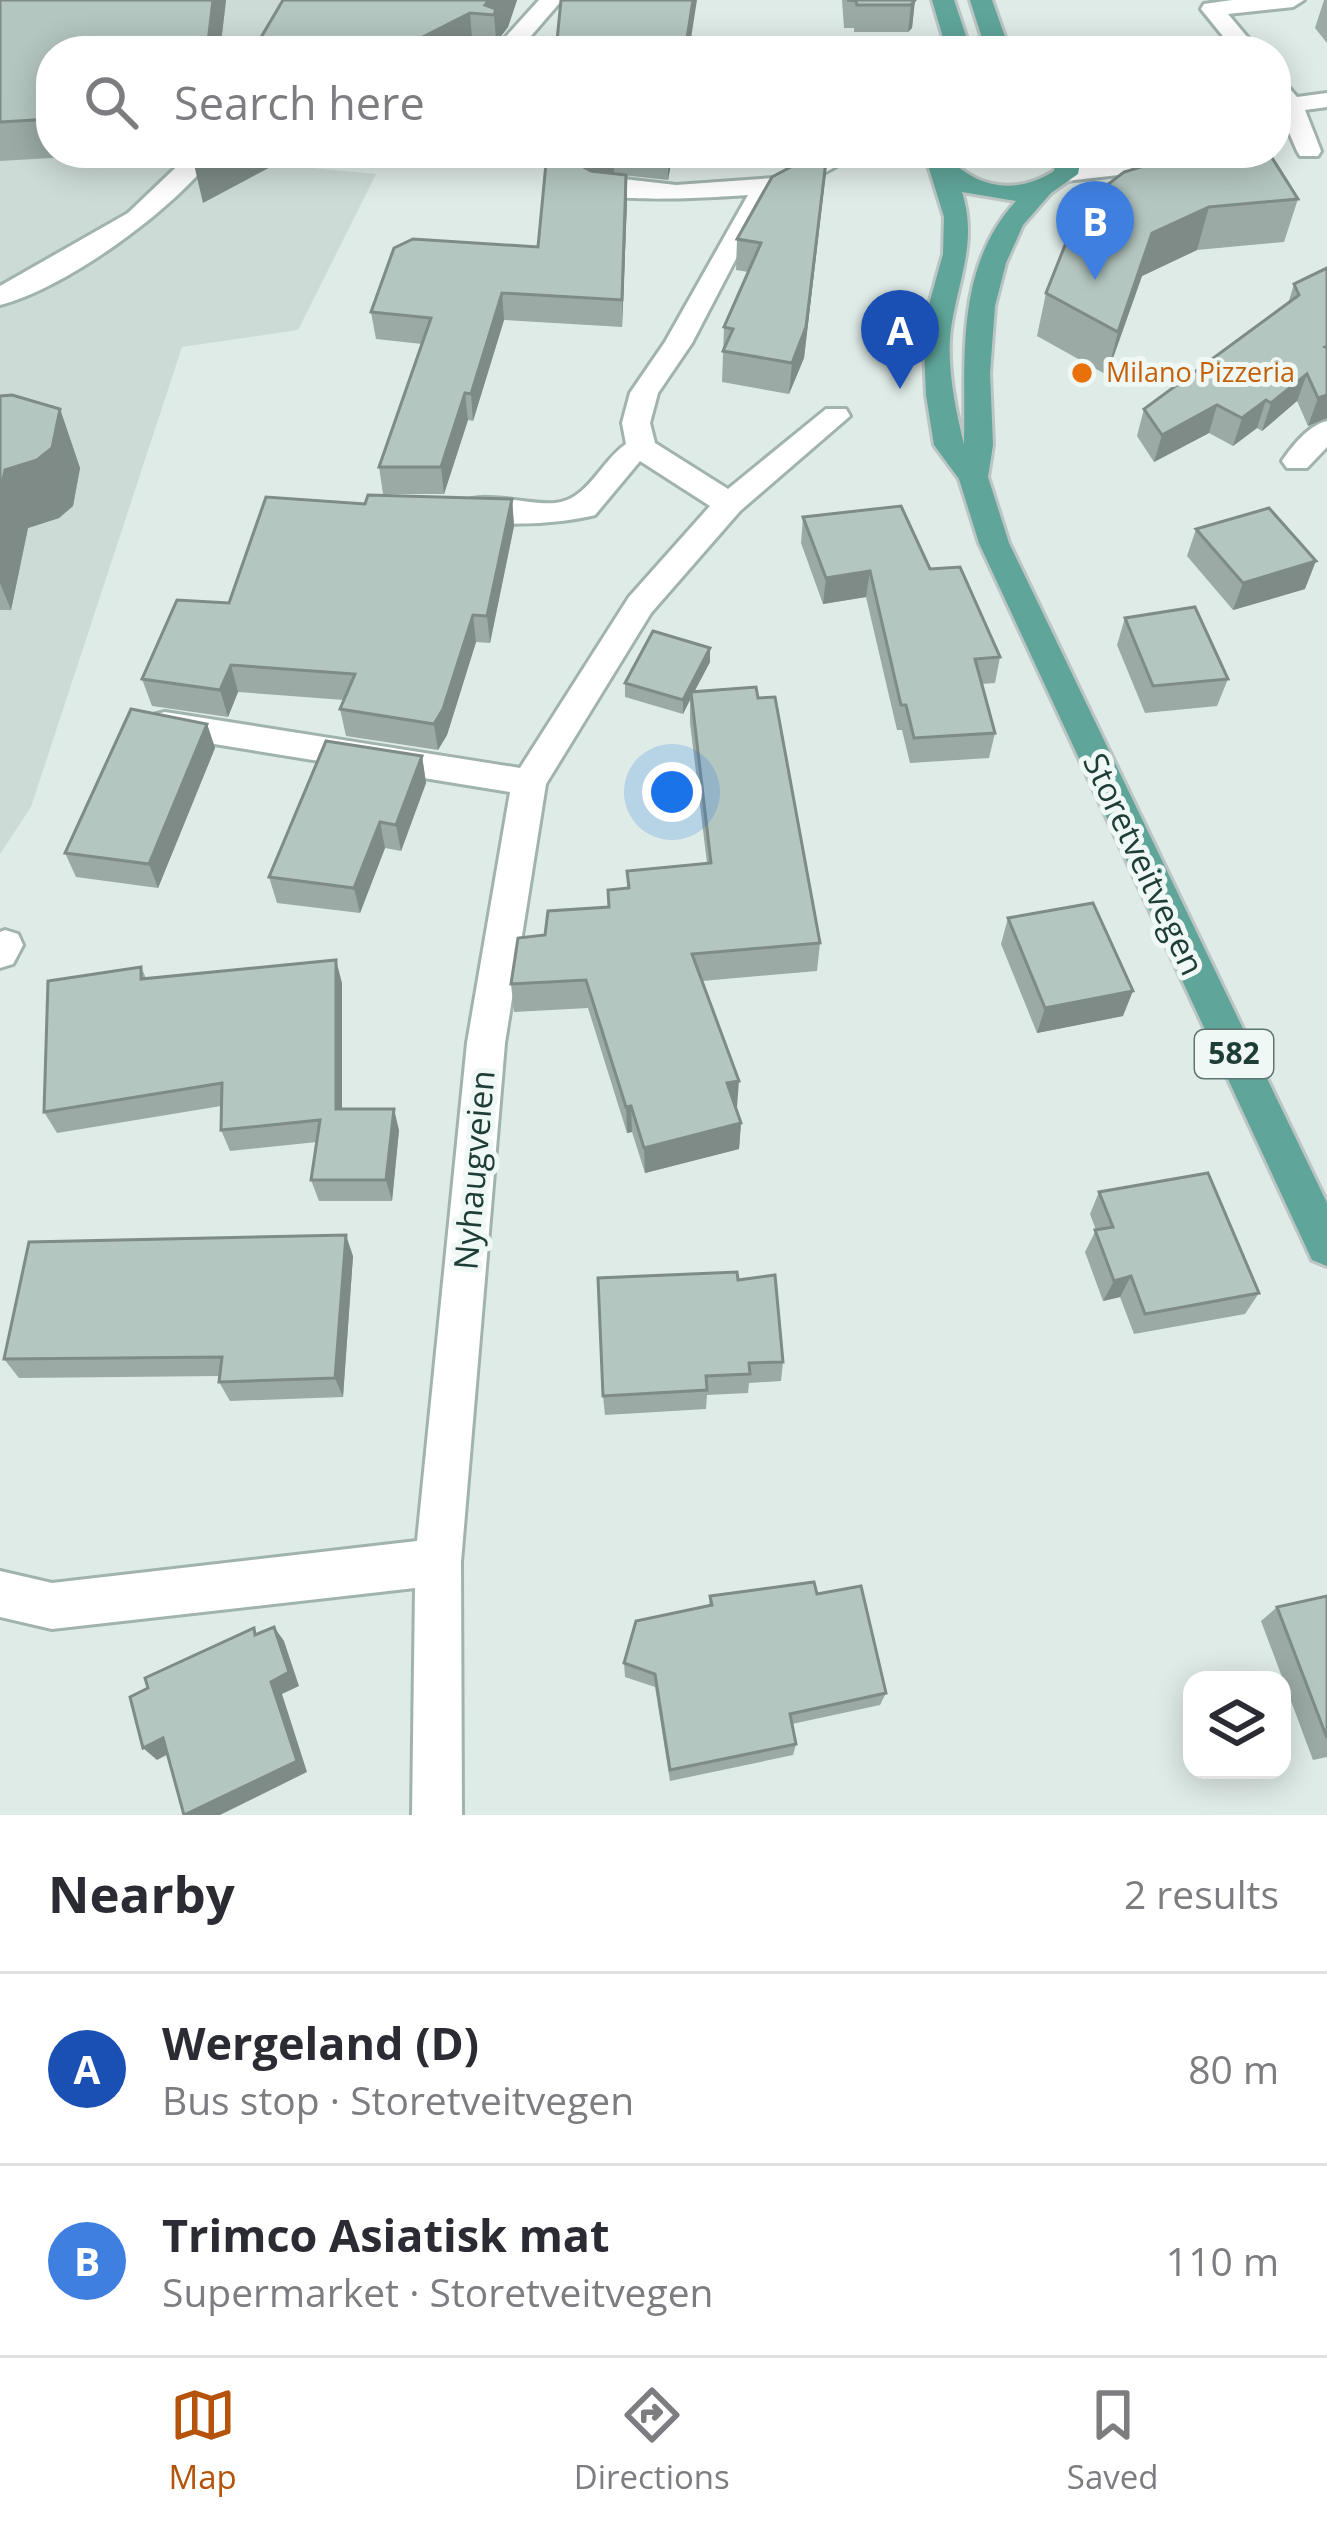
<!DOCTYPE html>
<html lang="en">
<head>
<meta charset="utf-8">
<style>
  :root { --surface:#fff; --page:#f7f7f7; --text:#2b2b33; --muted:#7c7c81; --line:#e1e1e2; --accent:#b45309 }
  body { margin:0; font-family:"Open Sans",sans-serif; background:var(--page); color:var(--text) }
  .controls { position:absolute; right:36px; bottom:36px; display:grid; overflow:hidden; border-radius:24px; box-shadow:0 6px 30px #0003 }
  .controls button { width:108px; height:108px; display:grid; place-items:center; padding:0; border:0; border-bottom:3px solid var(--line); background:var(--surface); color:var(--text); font:60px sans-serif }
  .you { position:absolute; left:672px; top:792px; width:42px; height:42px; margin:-30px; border:9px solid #fff; border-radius:50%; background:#1a73e8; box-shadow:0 0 0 18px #1a73e833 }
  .badge { display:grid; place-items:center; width:78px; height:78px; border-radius:50%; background:var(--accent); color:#fff; font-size:39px; font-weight:700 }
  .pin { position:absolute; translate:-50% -99px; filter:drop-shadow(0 3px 6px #0008) }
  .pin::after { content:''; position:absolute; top:63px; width:42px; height:36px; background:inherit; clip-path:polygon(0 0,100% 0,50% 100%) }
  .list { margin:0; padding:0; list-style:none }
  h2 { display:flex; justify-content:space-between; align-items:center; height:156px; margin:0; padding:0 48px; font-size:51px }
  h2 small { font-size:39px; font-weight:400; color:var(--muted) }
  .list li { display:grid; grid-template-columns:78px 1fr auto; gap:36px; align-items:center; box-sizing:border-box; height:192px; padding:0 48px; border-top:3px solid var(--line) }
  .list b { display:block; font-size:45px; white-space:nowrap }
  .list p { margin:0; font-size:39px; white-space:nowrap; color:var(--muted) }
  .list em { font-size:39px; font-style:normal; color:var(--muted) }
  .icon { flex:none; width:66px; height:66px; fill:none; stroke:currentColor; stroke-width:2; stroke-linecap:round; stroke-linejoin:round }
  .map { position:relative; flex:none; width:1327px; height:1815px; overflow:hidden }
  .search { position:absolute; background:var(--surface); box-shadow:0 6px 30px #0003; left:36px; right:36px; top:36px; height:132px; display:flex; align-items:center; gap:30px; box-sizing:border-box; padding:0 42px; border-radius:48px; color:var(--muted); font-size:45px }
  .sheet { height:540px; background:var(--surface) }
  nav { display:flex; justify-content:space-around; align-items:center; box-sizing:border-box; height:168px; border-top:3px solid var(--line); background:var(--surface); font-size:33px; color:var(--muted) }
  nav a { display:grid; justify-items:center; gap:6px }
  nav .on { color:var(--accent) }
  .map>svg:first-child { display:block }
  .built { fill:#cddbd6 }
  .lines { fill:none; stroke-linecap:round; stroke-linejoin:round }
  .minor-casing { stroke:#a1b3af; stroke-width:6 }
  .major-casing { stroke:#bcc5c3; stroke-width:6 }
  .minor { fill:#fff; fill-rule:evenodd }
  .major { fill:#5fa599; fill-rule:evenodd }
  .wall { fill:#9baaa5 }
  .shaded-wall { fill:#7e8b86 }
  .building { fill:#b4c6c0; stroke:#7e8b86; stroke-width:3 }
  .food-dot { fill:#e8710a; stroke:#eff8f4; stroke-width:4.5 }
  .labels { text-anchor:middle; stroke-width:10; stroke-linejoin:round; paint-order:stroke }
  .far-food-label { font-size:27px; fill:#c56008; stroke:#eff8f4; text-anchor:start }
  .shield { fill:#eff8f4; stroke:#5d7570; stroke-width:3 }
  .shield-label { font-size:30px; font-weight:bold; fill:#1e3d37 }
  .street-label { font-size:33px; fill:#1e3d37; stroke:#eff8f4 }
</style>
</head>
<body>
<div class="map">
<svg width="1327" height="1815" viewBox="0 0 1327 1815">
  <rect width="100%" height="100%" fill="#dfebe7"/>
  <polygon class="built" points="0,0 399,0 372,51 51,51 51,153 319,153 312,168 376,174 298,330 182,347 31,807 0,854"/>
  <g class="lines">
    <g class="minor-casing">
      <g id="minor">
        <polygon points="539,0 562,0 518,51 493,51"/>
        <polygon points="1232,0 1304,0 1293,7 1228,14 1259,51 1235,51 1201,9 1204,4"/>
        <polygon points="1276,80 1284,82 1297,97 1327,93 1327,107 1305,110 1321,151 1318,156 1300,156 1297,151 1276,102"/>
        <path d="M191 153H216C176 208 67 288 0 305V286L128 213Z"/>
        <path d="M828 153H860L763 207 692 343 658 393 650 423 655 443 728 489 826 409H846L850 416 740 511 651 613 546 784 505 1043 461 1562 462 1815H412L415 1588 52 1629 0 1617V1571L52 1583 417 1541 467 1043 510 792 165 736 153 733 148 724 153 715 165 712 520 768 629 597 710 506 640 461 595 515C567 523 471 532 453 509 470 486 528 506 555 503 588 500 600 462 626 444L622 423 630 393 665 342 748 195C717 197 601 205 581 188L585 183 615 178 676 185 774 178Z"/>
        <polygon points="1184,153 1261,153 1249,160 1066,181 1054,174 1066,167"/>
        <path d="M1327 421V447L1307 468H1287L1282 461C1292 446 1309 425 1327 421Z"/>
        <polygon points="5,930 18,934 23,945 13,964 0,968 0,932"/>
      </g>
    </g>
    <g class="major-casing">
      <g id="major">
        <polygon points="932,0 954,0 971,51 947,51"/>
        <polygon points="970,0 992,0 1010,51 986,51"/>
        <path d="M1058 153H1082L1078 174 1051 193 1023 225 1006 263 995 306 990 373 993 445 988 477 1009 543 1327 1203V1266L1312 1260 979 543 959 479 934 445 926 395 923 326 943 254 944 217 927 162 930 157H948C977 189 1017 195 1054 171ZM962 192 1016 201C954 269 966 360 964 444 955 408 945 360 952 322 960 275 977 240 962 192Z"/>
      </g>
    </g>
    <use href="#minor" class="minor"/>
    <use href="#major" class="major"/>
  </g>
  <g class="wall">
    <polygon points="0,0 226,0 220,51 51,51 51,153 135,153 0,161"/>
    <polygon points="517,0 508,27 498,40 499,51 253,51"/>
    <polygon points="842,0 915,0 912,28 908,32 854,32 854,28 844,28"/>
    <polygon points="1324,0 1327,0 1327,43 1315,28"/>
    <polygon points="547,153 673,153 668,180 613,174 627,202 622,327 504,320 473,421 468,420 444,494 383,494 379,467 422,344 376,339 371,312 538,247"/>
    <polygon points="828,153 804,358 789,394 722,382 724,327 748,272 736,270 737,239"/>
    <polygon points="1180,155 1298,199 1284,242 1197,250 1142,276 1107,375 1037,336 1046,293"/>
    <polygon points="1327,268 1327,418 1308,426 1297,401 1262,431 1257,428 1233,446 1209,433 1154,462 1137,436 1144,409 1288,304 1294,284"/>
    <polygon points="0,396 60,409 80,468 73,506 59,518 28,528 11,610 0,610"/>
    <polygon points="512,499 514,526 490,643 476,642 447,735 438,750 346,736 340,709 344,700 238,692 228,717 152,706 142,679 229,603 365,504"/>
    <polygon points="803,517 930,569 1000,657 995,683 981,684 995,733 989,758 910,763 902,730 897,730 866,597 823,604 801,543"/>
    <polygon points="1196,529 1305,589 1233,610 1187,556"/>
    <polygon points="1125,618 1228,679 1217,706 1145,713 1117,645"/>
    <polygon points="710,648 710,662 694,692 820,943 817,971 702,981 737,1107 735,1108 741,1123 739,1149 645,1173 632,1132 627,1133 588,1008 514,1012 511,984 545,935 608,907 608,890 627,888 627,871 707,863 690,723 690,700 683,714 625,697 625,683"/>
    <polygon points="207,724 215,748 158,888 76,877 65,853"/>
    <polygon points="422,756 426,783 401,851 385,848 360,913 277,903 269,877"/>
    <polygon points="1008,918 1123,1016 1037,1033 1001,944"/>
    <polygon points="141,967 146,978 342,983 342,1109 399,1130 392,1201 319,1201 311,1180 317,1142 230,1151 221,1130 221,1106 57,1133 44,1112"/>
    <polygon points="1099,1192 1259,1293 1245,1314 1134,1334 1120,1297 1103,1301 1085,1252 1096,1230 1090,1214"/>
    <polygon points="353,1256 343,1397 230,1401 219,1382 220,1376 19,1378 4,1359"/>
    <polygon points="738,1280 783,1362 781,1381 749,1383 748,1393 707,1395 706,1409 605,1415 603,1396"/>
    <polygon points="817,1594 886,1693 880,1705 792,1724 796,1744 793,1755 670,1781 655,1687 625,1677 624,1663 709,1606 710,1596"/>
    <polygon points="1327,1596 1327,1757 1313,1760 1261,1621 1277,1607"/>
  </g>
  <g class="shaded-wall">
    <polygon points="213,0 226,0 220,51 207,51"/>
    <polygon points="489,0 517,0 508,27 498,40 499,51 497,51 494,15 485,5"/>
    <polygon points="693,0 697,0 689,51 685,51"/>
    <polygon points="915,0 912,28 908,32 911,5"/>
    <polygon points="470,13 473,51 395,51"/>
    <polygon points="196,153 297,153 203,203 192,156"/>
    <polygon points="582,153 614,153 614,174 584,179 575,162"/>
    <polygon points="668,153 673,153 668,180"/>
    <polygon points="828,153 804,358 789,394 792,363"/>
    <polygon points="626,175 627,202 622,327 622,300"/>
    <polygon points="1209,207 1197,250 1142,276 1107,375 1118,332 1152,233"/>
    <polygon points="502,293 504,320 473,421 471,394"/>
    <polygon points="1307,374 1297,401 1262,431 1271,403"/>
    <polygon points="465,393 468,420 444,494 441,467"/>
    <polygon points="1327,395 1327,418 1308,426 1318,398"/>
    <polygon points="1266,400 1257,428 1233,446 1242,418"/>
    <polygon points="1217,405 1209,433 1154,462 1162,435"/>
    <polygon points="60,409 80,468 73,506 59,518 28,528 11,610 0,583 0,493 5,470"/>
    <polygon points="512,499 514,526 490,643 487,616"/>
    <polygon points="1316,561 1305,589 1233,610 1243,583"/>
    <polygon points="870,571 866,597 823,604 826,578"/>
    <polygon points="473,615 476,642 447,735 438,750 434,724"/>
    <polygon points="710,648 710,662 691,698 691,692 690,700 683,714 683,700"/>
    <polygon points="231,665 238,692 228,717 220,690"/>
    <polygon points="207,724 215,748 158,888 149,864"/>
    <polygon points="422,756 426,783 401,851 396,825"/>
    <polygon points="380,822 385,848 360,913 354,888"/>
    <polygon points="336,960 342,983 342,1130 336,1109"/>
    <polygon points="1133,991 1123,1016 1037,1033 1045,1008"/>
    <polygon points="739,1081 737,1107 725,1110 727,1083"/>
    <polygon points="631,1106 632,1132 627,1133 626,1107"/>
    <polygon points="394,1109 399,1130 392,1201 386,1180"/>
    <polygon points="741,1123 739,1149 645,1173 644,1148"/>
    <polygon points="346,1235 353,1256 343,1397 335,1378"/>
    <polygon points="1131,1276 1120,1297 1103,1301 1114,1281"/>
    <polygon points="274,1627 284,1641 299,1686 282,1694 307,1772 220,1815 187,1815 271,1682"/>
    <polygon points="163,1738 176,1750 157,1760 143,1748"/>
  </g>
  <g class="building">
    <polygon points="0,0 213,0 207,51 51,51 51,119 0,122"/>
    <polygon points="283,0 489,0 485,5 496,9 494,15 470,13 395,51 253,51"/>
    <polygon points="561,0 693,0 685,51 556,51"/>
    <polygon points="847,0 915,0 911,5 857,5 856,1"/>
    <polygon points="547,153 582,153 575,162 591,171 626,175 622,300 502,293 471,394 465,393 441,467 379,467 431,318 371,312 394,248 413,239 538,247"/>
    <polygon points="817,153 827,153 806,327 792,363 723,351 733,329 724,327 761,243 737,239 772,177"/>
    <polygon points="1206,153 1269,153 1298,199 1209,207 1152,233 1118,332 1046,293 1081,205 1124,172 1180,155"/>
    <polygon points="1327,268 1327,346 1325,347 1327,348 1327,395 1318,398 1307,374 1271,403 1266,400 1242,418 1217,405 1162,435 1144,409 1299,295 1294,284"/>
    <polygon points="12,395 60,409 52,448 37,460 5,470 0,493 0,396"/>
    <polygon points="368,495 512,499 487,616 473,615 443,709 434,724 340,709 355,674 231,665 220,690 142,679 177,600 229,603 266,497 365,504"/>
    <polygon points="901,506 930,569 960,567 1000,657 975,659 995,733 914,738 906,705 901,705 870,571 826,578 803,517"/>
    <polygon points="1269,508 1316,561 1243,583 1196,529"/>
    <polygon points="1195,607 1228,679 1153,686 1125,618"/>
    <polygon points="653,631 710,648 683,700 625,683"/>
    <polygon points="756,687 758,698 775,697 820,943 692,954 739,1081 727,1083 741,1123 644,1148 631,1106 626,1107 586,980 511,984 518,938 545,935 548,911 609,907 608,890 629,888 627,871 711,863 691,692"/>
    <polygon points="131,709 207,724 149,864 65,853"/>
    <polygon points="326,741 422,756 396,825 380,822 354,888 269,877"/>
    <polygon points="1093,903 1133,991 1045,1008 1008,918"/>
    <polygon points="336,960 336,1109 394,1109 386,1180 311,1180 320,1120 221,1130 222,1083 44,1112 48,981 141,967 141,979"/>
    <polygon points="1208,1173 1259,1293 1145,1314 1131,1276 1114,1281 1095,1230 1113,1227 1099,1192"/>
    <polygon points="346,1235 335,1378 219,1382 222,1357 4,1359 29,1242"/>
    <polygon points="737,1272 738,1280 775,1275 783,1362 749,1363 750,1374 706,1376 707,1390 603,1396 598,1278"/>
    <polygon points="814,1582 817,1594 861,1586 886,1693 790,1714 796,1744 670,1770 655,1674 624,1663 636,1621 712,1605 710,1596"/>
    <polygon points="1327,1596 1327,1738 1277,1607"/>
    <polygon points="274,1627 289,1672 271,1682 297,1761 184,1815 163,1738 143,1748 130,1697 148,1688 145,1678 254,1628 255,1635"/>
  </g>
  <circle class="food-dot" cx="1082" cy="373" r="12"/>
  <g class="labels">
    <g class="far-food-label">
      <text x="1106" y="382">Milano Pizzeria</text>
    </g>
    <rect class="shield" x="1195" y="1030" width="78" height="48" rx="9"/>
    <g class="shield-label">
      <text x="1234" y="1064">582</text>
    </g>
    <g class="street-label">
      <text transform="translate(1144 864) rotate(65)" y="12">Storetveitvegen</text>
      <text transform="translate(474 1170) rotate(-85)" y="12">Nyhaugveien</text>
    </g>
  </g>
</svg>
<div class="controls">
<button><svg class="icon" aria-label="layers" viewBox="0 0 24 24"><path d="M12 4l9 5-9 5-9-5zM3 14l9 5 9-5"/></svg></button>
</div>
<div class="you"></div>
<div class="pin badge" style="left:900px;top:389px;background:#1a4fb4">A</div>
<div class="pin badge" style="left:1095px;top:280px;background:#3f7fe0">B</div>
<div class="search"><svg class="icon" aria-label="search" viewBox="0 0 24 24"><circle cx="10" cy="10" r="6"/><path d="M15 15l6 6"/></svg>Search here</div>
</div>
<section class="sheet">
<h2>Nearby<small>2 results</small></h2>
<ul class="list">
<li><span class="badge" style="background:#1a4fb4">A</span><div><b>Wergeland (D)</b><p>Bus stop · Storetveitvegen</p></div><em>80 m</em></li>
<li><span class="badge" style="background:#3f7fe0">B</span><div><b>Trimco Asiatisk mat</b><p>Supermarket · Storetveitvegen</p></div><em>110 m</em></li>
</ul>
</section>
<nav>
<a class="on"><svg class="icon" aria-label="map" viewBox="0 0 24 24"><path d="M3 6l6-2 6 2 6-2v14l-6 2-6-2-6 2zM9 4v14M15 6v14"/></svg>Map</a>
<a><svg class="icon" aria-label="directions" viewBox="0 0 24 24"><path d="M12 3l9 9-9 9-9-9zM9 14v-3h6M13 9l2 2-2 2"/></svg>Directions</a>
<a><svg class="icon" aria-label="saved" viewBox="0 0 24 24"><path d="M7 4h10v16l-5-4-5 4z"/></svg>Saved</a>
</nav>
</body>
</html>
